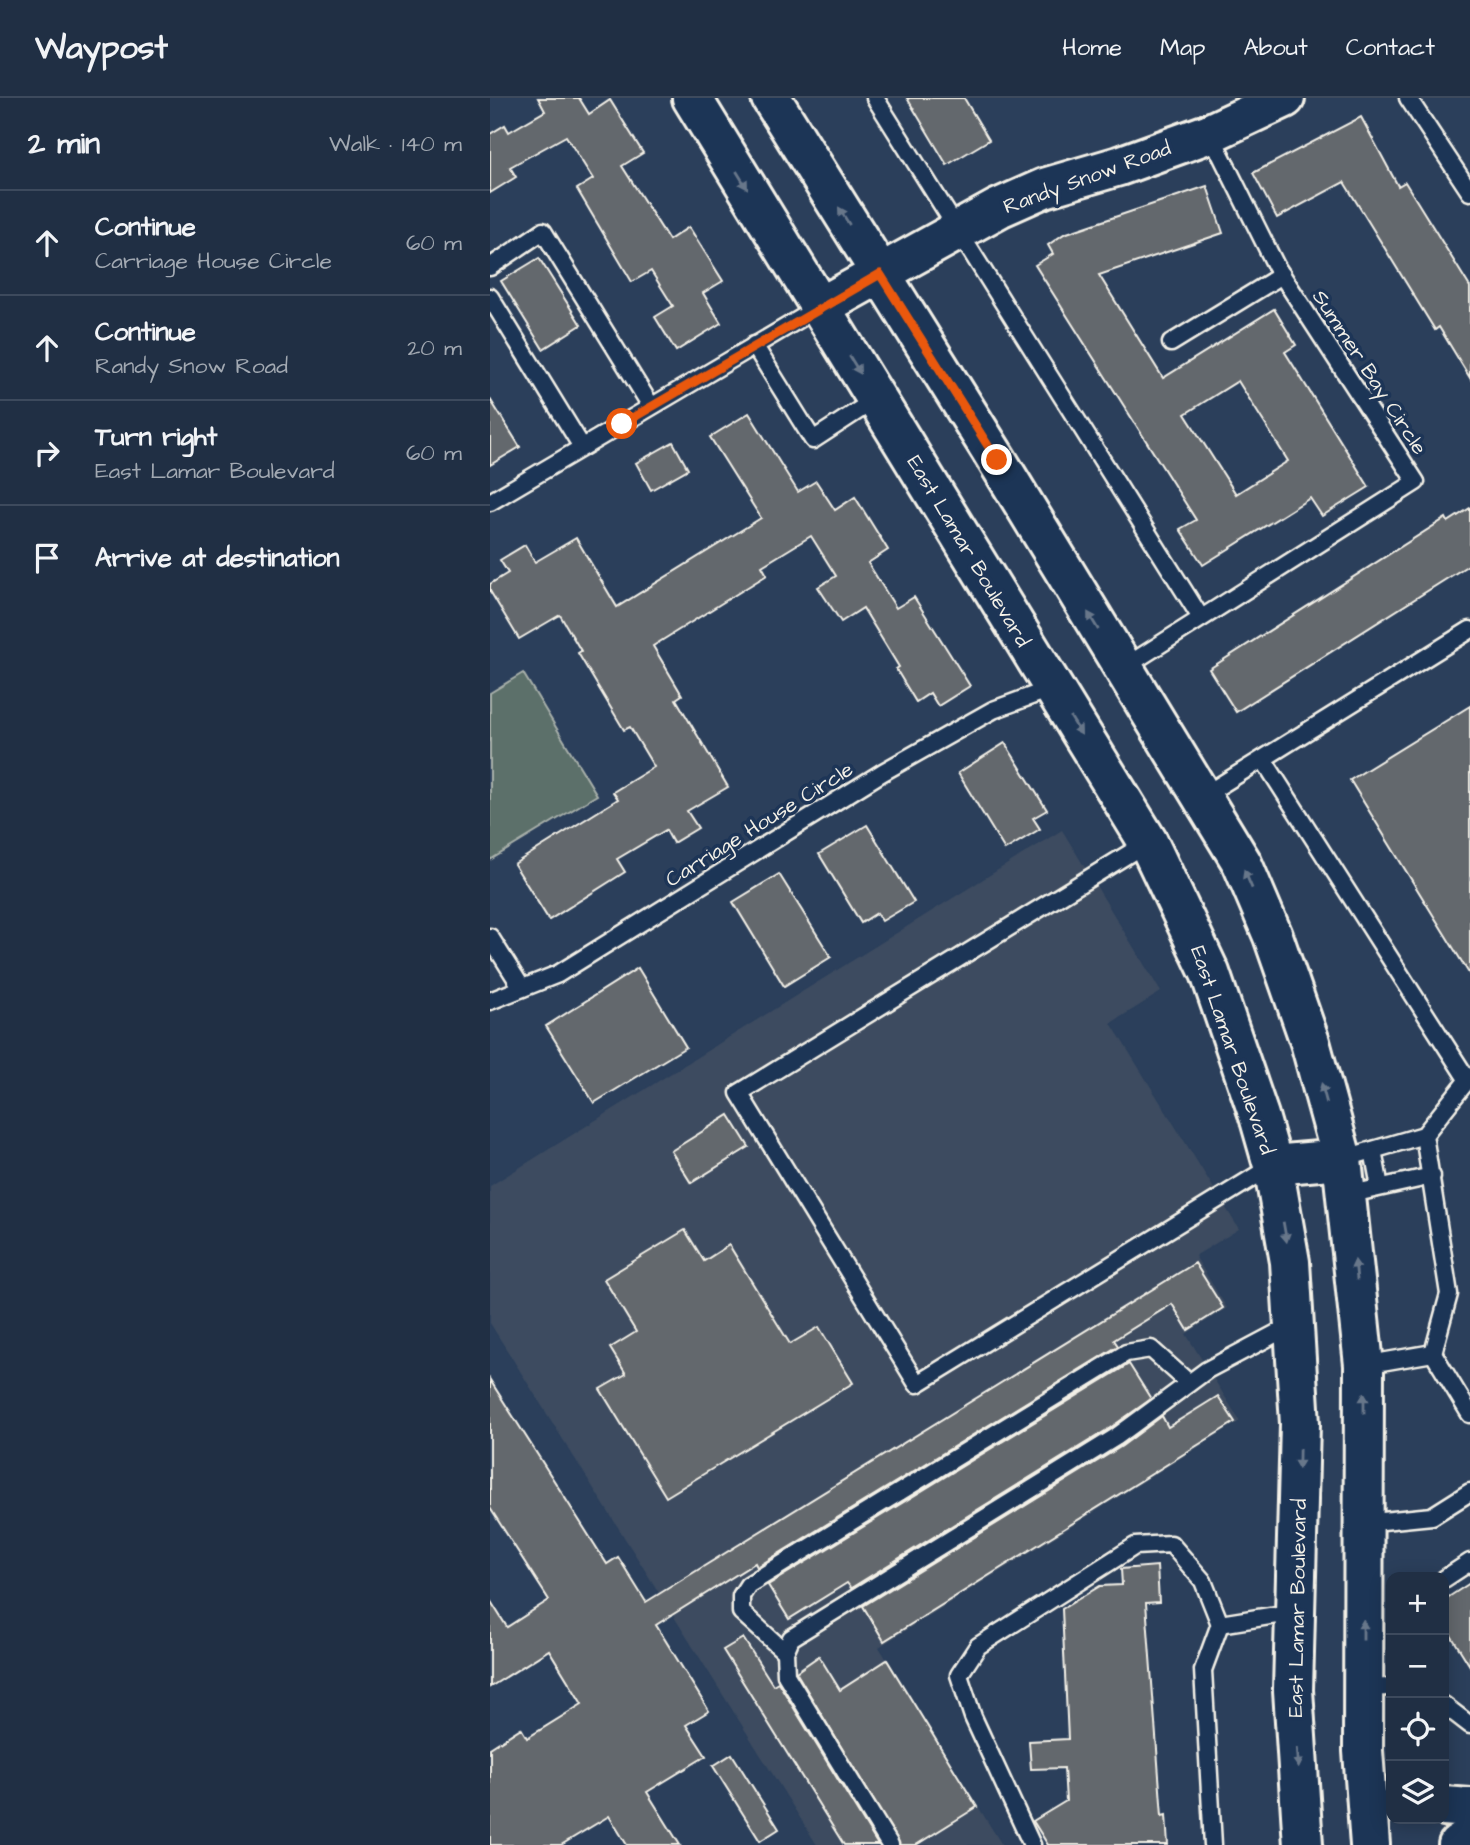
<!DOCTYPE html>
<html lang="en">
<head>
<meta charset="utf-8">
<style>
  :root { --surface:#202f44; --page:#2d3b4f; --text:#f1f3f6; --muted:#a2a9b2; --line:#3d4a5d }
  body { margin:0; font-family:"Architects Daughter",sans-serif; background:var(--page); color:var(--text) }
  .controls { position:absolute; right:21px; bottom:21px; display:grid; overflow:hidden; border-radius:14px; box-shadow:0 4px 18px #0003 }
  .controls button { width:63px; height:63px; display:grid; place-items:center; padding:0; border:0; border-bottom:2px solid var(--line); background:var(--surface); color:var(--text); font:35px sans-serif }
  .stop { position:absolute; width:21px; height:21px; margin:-16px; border:5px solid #ea580c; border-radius:50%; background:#fff }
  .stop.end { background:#ea580c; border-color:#fff; box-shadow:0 2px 7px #0008 }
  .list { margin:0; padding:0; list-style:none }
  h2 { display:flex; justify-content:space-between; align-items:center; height:91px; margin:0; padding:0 28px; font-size:30px }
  h2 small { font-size:23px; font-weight:400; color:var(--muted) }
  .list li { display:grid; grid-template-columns:46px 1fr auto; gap:21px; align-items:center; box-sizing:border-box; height:105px; padding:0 28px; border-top:2px solid var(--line) }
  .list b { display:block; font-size:26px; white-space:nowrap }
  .list p { margin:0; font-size:23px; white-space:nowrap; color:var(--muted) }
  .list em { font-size:23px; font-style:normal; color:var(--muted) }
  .icon { flex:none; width:38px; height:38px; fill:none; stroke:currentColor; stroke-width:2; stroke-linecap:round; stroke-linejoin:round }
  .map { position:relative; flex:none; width:980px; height:1747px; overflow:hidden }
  header { display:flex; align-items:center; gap:42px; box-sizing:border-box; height:98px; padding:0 35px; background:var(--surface); border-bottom:2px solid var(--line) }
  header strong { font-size:33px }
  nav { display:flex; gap:38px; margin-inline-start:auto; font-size:24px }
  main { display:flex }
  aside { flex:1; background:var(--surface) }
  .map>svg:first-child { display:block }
  .built { fill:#3c4b60 }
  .green { fill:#5b6f6b; stroke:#a8b0aa; stroke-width:2 }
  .building { fill:#63676d; stroke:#f4f1e8; stroke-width:2; fill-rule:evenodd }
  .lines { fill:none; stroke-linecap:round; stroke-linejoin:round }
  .lane-casing { stroke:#f4f1e8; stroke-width:21 }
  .secondary-casing { stroke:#f4f1e8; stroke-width:44 }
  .lane { stroke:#1d3557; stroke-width:16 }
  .secondary { stroke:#1d3557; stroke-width:38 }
  .oneway { fill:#68778a }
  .route { stroke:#ea580c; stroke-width:9 }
  .labels { text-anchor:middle; stroke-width:7; stroke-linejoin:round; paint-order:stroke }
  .street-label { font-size:21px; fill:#f4f1e8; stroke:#1d3557 }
</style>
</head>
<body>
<header>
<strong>Waypost</strong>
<nav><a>Home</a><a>Map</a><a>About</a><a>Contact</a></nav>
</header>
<main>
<aside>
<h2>2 min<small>Walk · 140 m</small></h2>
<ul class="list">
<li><svg class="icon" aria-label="ahead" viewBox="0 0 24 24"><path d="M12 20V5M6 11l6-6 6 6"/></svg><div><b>Continue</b><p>Carriage House Circle</p></div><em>60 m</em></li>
<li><svg class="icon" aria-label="ahead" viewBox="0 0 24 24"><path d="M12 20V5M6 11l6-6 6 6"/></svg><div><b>Continue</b><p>Randy Snow Road</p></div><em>20 m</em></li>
<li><svg class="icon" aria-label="right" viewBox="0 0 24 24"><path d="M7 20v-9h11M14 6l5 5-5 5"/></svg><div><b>Turn right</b><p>East Lamar Boulevard</p></div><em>60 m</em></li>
<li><svg class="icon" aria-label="arrive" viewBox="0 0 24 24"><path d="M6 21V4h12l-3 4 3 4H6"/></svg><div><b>Arrive at destination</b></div></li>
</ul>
</aside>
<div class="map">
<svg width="980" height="1747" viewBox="0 0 980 1747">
  <rect width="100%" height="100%" fill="#2b3f5b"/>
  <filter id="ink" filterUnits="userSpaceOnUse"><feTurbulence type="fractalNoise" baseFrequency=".0143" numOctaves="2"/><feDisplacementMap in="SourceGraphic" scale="14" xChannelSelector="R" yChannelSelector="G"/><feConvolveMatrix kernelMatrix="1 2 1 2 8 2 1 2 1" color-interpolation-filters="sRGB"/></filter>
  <g filter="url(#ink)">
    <polygon class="built" points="572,732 671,894 621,925 749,1131 705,1158 737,1210 696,1236 750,1323 389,1549 512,1747 327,1747 0,1225 0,1088"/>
    <polygon class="green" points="33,575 107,697 0,762 0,595"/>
    <g class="building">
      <polygon points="48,0 89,0 99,16 120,2 153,55 132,68 179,142 199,129 233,183 213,195 231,225 186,253 165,219 183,208 161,173 142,184 87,91 103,81 76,38 20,69 26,79 0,95 0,36 15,27 19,34 55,13"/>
      <polygon points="417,0 474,0 499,42 457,67"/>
      <polygon points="871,19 908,88 915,84 980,189 980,280 949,229 945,232 854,84 787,120 763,75"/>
      <path d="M717 88 733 135 609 177 673 280 784 211 806 247 795 254 879 389 832 418 820 400 713 467 690 431 706 422 545 167 563 156 558 147 574 136ZM748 283 798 363 746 396 695 316Z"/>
      <polygon points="49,160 91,227 53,251 11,183"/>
      <polygon points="0,301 30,349 0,367"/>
      <polygon points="259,315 308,394 326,383 345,412 365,399 398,452 378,465 406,510 424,499 480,588 448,608 440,595 426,604 406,571 409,569 373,510 351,524 328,489 346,478 321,438 272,468 277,477 163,548 192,597 186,601 238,689 197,713 208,730 183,745 176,732 127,761 135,774 59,822 24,766 128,701 123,694 164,669 140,629 134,632 88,555 91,553 70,517 29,541 0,493 0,486 18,475 10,462 35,447 45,464 86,440 127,509 271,420 220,339"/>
      <polygon points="183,344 198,371 161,392 146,365"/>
      <polygon points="980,410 980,466 746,614 719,571 956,420 958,424"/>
      <polygon points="980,608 980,877 860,682"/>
      <polygon points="515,645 557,712 543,720 550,731 515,752 468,675"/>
      <polygon points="377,727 424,804 392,823 387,815 371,825 329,756"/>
      <polygon points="289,776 341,859 294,888 243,804"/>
      <polygon points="148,870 196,949 104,1005 56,928"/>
      <polygon points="239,1017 259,1049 201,1085 181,1053"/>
      <polygon points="195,1132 214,1163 239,1147 300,1246 329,1229 363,1285 176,1399 110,1291 136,1276 120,1250 146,1234 114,1181"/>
      <polygon points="705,1165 733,1210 698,1232 682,1206 624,1242 628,1248 267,1469 265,1465 166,1527 219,1613 196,1627 216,1658 157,1694 190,1747 137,1747 119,1718 71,1747 0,1747 0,1650 31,1630 37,1640 92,1606 59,1552 0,1589 0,1502 17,1529 59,1502 0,1410 0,1282 117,1466 128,1459 156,1504"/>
      <polygon points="639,1266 661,1301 620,1330 361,1490 357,1485 299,1521 278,1487"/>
      <polygon points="728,1298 745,1324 394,1543 373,1508 632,1348 672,1318 678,1329"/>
      <polygon points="667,1468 669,1504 656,1505 672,1718 676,1717 678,1747 558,1747 543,1723 576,1703 574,1670 541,1671 539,1643 578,1641 572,1511 610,1488 632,1487 631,1471"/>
      <polygon points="980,1485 980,1568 954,1526 954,1502"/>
      <polygon points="253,1540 283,1587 288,1584 388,1747 354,1747 233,1552"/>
      <polygon points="329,1558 350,1592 397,1562 487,1709 426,1747 410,1747 306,1574"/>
      <polygon points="242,1656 289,1731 270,1743 223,1668"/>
    </g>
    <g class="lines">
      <g class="lane-casing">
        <g id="lane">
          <polyline points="385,0 711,520"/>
          <polyline points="918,0 980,94"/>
          <polyline points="0,169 53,133 161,308"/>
          <polyline points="0,199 92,349"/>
          <polyline points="681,245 792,177"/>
          <polyline points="264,247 323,342 386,301"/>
          <polyline points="0,404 330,209"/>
          <polyline points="633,570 926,384 786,168 720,35"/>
          <polyline points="773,661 977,981"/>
          <polyline points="713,698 980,532"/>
          <polyline points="658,744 249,995 427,1286 782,1068"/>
          <polyline points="0,839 32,890"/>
          <polyline points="0,903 68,876 393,674 503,612 563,590"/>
          <polyline points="934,1037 959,1196 943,1255"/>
          <polyline points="883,1052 890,1089"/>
          <polyline points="852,1061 934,1037 980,979"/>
          <polyline points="857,1097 942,1078"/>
          <polyline points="874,1267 943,1255 980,1316"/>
          <polyline points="873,1425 942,1418 980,1394"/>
          <polyline points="954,1481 980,1464"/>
          <polyline points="295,1554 251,1514 251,1498 258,1487 636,1255 661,1251 699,1285"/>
          <polyline points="873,1590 901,1589"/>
          <polyline points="954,1607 980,1627"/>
          <polyline points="400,1747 296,1577 295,1554 301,1540 626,1339 717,1272 802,1227"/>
          <polyline points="542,1747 483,1619 469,1577 488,1548 645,1448 681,1446 713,1483 730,1526 805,1514"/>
          <polyline points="723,1747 713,1572 730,1526"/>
        </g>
      </g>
      <g class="secondary-casing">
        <g id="secondary">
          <polyline points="202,0 658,744 720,875 769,1018 783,1067 800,1164 810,1326 803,1592 813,1747"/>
          <polyline points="281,0 507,362 752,765 783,838 820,944 852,1061 874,1267 873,1653 880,1747"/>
          <polyline points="330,209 509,110 554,90 629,68 720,35 795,0"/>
          <polyline points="783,1067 852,1061"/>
          <polyline points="954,1708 980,1710"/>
          <polyline points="968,1747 980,1739"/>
        </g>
      </g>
      <use href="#lane" class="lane"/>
      <use href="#secondary" class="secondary"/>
    </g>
    <defs><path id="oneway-solid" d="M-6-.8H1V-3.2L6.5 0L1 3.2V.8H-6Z" transform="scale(1.75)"/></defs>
    <g class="oneway">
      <use href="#oneway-solid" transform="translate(252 82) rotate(58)"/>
      <use href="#oneway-solid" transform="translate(354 118) rotate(-122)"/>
      <use href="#oneway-solid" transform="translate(365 267) rotate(58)"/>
      <use href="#oneway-solid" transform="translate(603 523) rotate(-121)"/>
      <use href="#oneway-solid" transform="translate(586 628) rotate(58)"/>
      <use href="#oneway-solid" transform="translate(758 781) rotate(-113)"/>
      <use href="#oneway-solid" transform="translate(834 995) rotate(-105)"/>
      <use href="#oneway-solid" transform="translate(795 1134) rotate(80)"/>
      <use href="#oneway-solid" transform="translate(866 1172) rotate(-96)"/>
      <use href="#oneway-solid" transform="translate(874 1305) rotate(-90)"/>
      <use href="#oneway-solid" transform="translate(809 1361) rotate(91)"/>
      <use href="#oneway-solid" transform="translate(873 1532) rotate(-90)"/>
      <use href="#oneway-solid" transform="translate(808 1660) rotate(86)"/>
    </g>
  </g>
  <g class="lines" filter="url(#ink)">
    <polyline class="route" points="132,326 390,176 507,362"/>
  </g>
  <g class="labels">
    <g class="street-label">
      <text transform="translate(597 79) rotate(-20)" y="7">Randy Snow Road</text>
      <text transform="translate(880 274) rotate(57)" y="7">Summer Bay Circle</text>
      <text transform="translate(479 453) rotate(59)" y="7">East Lamar Boulevard</text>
      <text transform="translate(269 726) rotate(-32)" y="7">Carriage House Circle</text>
      <text transform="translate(743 952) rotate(71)" y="7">East Lamar Boulevard</text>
      <text transform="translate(807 1510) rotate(-89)" y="7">East Lamar Boulevard</text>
    </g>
  </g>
</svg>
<div class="controls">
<button>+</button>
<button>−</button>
<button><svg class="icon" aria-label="locate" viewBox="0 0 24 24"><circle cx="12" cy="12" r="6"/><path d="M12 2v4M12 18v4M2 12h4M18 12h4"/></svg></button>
<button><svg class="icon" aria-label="layers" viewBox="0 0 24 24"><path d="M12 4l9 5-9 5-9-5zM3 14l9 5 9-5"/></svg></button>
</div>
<div class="stop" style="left:132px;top:326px"></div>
<div class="stop end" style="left:507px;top:362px"></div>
</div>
</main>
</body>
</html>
